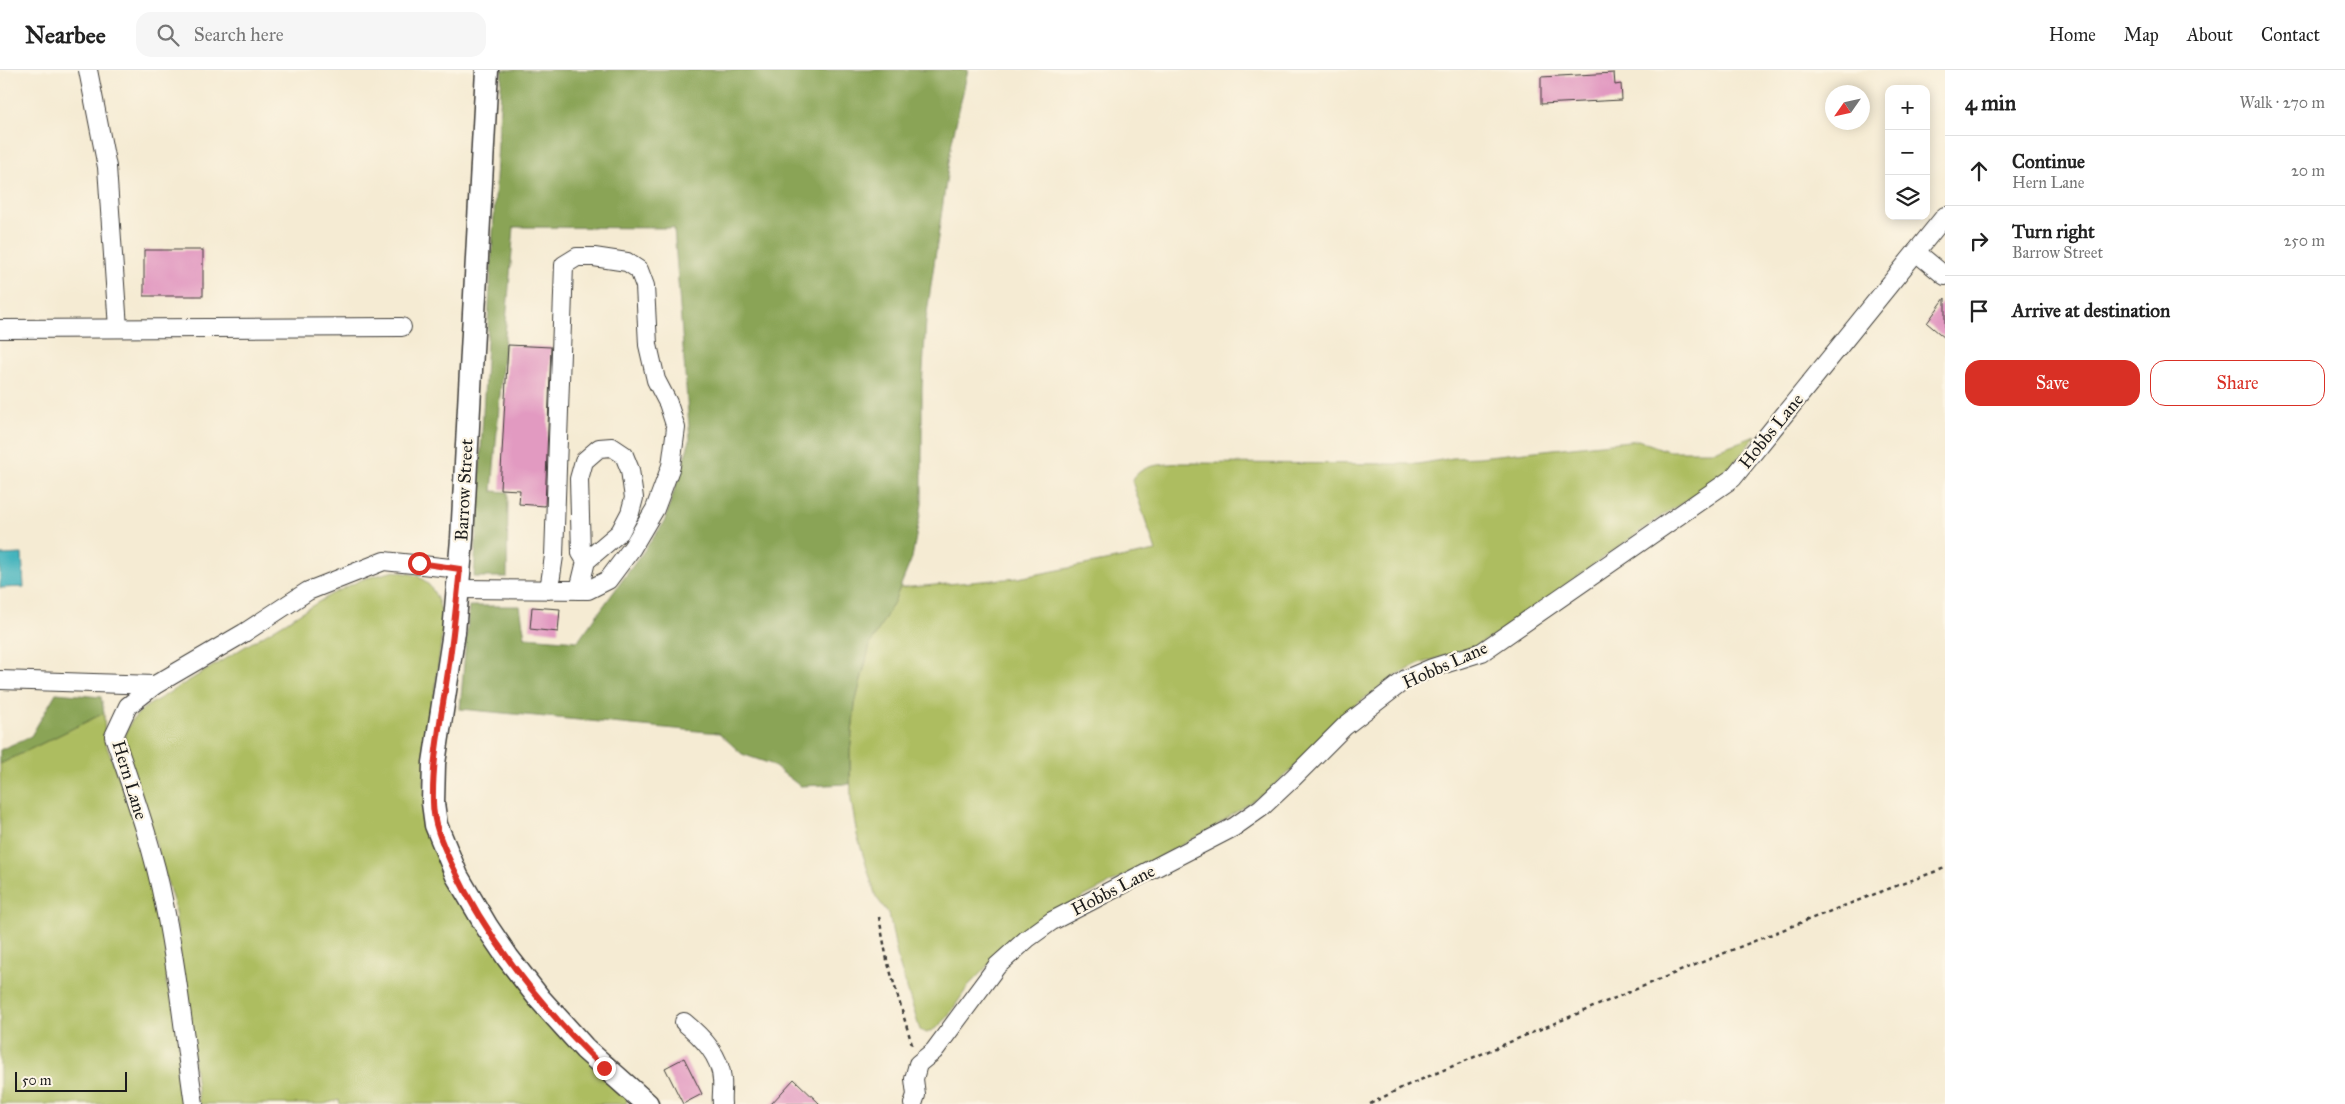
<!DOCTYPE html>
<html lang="en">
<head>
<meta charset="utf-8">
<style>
  :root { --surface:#fff; --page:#f6f6f6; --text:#222; --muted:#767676; --line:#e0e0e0; --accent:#d93025 }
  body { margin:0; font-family:"IM FELL Great Primer",serif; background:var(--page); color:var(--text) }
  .controls { position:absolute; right:15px; top:15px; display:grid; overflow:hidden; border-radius:10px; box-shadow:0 2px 12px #0003 }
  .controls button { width:45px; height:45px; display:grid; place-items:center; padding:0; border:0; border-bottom:1px solid var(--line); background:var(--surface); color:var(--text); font:25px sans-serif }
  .compass { position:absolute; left:1825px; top:15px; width:45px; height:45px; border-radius:50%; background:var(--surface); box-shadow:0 2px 12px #0003; rotate:236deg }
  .scale { position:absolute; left:15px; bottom:12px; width:112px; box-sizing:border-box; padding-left:5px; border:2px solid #1c1c1c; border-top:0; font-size:14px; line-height:18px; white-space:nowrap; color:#1c1c1c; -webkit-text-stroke:4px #fcf5e5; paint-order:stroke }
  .stop { position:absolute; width:15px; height:15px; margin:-11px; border:4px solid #d93025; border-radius:50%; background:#fff }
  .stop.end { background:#d93025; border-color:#fff; box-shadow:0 1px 5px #0008 }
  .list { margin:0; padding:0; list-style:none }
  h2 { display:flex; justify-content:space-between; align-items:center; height:65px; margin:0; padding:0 20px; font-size:21px }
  h2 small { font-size:16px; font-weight:400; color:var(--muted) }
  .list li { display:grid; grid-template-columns:32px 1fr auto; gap:15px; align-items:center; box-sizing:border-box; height:70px; padding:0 20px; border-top:1px solid var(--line) }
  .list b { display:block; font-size:19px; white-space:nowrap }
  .list p { margin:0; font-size:16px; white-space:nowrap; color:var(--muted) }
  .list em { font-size:16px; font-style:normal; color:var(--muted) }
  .actions { display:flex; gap:10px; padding:15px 20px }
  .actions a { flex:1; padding:11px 0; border:1px solid var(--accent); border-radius:15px; text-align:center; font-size:18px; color:var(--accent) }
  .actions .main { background:var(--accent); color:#fff }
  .icon { flex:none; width:28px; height:28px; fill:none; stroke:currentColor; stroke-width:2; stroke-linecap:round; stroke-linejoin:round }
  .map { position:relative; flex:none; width:1945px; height:1034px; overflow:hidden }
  header { display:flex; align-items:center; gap:30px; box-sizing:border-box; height:70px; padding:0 25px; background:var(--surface); border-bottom:1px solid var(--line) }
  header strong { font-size:24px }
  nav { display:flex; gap:28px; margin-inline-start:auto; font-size:18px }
  .search { width:350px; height:45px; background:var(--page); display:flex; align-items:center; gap:12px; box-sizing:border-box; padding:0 18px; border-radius:15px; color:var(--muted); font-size:19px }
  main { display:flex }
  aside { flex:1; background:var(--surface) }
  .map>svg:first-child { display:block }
  .green { fill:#adbd60; stroke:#646c3e }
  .forest { fill:#8aa456; stroke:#536039 }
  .water { fill:#45b4bd; stroke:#30686c }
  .building { fill:#e29ac1 }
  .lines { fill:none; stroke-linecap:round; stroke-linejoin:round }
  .minor-casing { stroke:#3d3b37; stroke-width:20 }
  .major-casing { stroke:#3d3b37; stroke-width:25 }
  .path { stroke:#3d3b37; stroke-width:2.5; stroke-dasharray:4 4; stroke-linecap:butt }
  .minor { stroke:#fff; stroke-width:18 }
  .major { stroke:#fff; stroke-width:22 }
  .route { stroke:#d93025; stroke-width:6 }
  .labels { text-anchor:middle; stroke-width:4.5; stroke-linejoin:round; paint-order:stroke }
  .street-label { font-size:18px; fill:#1c1c1c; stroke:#fcf5e5 }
</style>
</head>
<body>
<header>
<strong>Nearbee</strong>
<div class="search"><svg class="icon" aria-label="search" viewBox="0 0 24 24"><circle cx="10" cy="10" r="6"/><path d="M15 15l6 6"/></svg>Search here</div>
<nav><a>Home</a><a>Map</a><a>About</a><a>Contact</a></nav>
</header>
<main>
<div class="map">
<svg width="1945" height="1034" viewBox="0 0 1945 1034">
  <rect width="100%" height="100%" fill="#fcf5e5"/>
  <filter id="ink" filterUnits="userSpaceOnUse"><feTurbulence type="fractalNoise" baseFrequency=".02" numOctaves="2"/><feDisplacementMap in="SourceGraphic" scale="10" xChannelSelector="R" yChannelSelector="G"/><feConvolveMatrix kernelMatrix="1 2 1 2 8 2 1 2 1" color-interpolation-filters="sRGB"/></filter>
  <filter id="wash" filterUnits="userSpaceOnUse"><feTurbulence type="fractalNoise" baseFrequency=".0096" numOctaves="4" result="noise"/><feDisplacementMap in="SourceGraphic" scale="20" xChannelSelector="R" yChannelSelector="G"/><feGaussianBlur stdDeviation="1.12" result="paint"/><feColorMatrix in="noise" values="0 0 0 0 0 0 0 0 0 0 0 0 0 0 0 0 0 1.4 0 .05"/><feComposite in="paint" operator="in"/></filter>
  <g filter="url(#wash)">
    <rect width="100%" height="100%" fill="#f5ebd3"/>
    <g class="green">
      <path d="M1756 366 1719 410 1660 447 1494 566 1475 576 1417 595 1392 608 1357 634 1294 697 1269 720 1211 759 1145 795 1024 858 969 915 947 948 938 957 927 963 920 960 898 890 889 844 876 827 857 765 851 730 850 682 855 634 870 575 900 518 1018 508 1156 481 1132 411C1141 393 1163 395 1181 393L1418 394 1453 388 1479 387 1638 370 1668 381H1714Z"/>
      <path d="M395 501C402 503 413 503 419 507 436 516 442 539 443 556L424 711 443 795 628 1026 626 1034H340L339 1030 324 1034H199L174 834 125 672C125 657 133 648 144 638L330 525 363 509Z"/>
      <polygon points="104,643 105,672 137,754 158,830 168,898 166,913 175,938 185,1034 0,1034 0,694"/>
    </g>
    <g class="forest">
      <polygon points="502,0 968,0 952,71 926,250 922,317 922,434 912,488 894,532 870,575 855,634 850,682 850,714 800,716 771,694 742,684 719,663 460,639 469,536 520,536 525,567 578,571 664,453 690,370 674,158 514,157 492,421 508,422 507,507 474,507"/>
      <polygon points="56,623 101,627 104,643 0,694 0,680 31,666"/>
    </g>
    <polygon class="water" points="22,484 24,517 0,518 0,485"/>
    <g id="blocks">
      <g class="building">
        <polygon points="1614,3 1615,15 1621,14 1622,30 1541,34 1541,7"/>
        <rect x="144" y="180" width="59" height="46"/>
        <polygon points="1945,228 1945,268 1927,253"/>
        <polygon points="508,275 551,277 545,436 519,434 520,420 500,419"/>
        <polygon points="532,537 560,539 558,562 530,559"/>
        <polygon points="684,988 702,1024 683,1034 665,998"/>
        <polygon points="794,1009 820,1034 771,1034"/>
      </g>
    </g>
  </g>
  <g filter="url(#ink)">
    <use href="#blocks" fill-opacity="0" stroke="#3d3b37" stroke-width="1"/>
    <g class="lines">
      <g class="minor-casing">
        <g id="minor">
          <polyline points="88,0 107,97 118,258"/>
          <polyline points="1916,182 1945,206"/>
          <polyline points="0,259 402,257"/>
          <polyline points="458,519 588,520 608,510 632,478 655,439 671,396 676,358 668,333 656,310 648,275 645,216 639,200 627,192 594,187 577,187 564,195 554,486 549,520"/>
          <polyline points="579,520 586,491 620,462 630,443 634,428 630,400 624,385 612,377 599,378 584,391 579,409 581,483 586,491"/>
          <polyline points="0,610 155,615"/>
          <path d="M684 952C702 967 721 986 722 1010 723 1018 721 1026 722 1034"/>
          <path d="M194 1034C184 968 178 900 164 834 153 777 133 722 114 666L128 636 155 615 244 563 308 521 384 491 460 499"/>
          <polyline points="913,1034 916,1025 914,1009 918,994 934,981 997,896 1027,869 1052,851 1234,757 1261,738 1293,708 1345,656 1406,609 1432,598 1482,582 1733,408 1945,146"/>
        </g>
      </g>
      <g class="major-casing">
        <polyline id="major" points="487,0 462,469 454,562 434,693 433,733 436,755 457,806 487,857 508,888 539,928 585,979 647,1034"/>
      </g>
      <g class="path">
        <polyline points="879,847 887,890 913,978"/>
        <path d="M1370 1034 1401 1018C1581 942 1761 865 1945 798"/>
      </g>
      <use href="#minor" class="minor"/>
      <use href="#major" class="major"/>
    </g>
  </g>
  <g class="lines" filter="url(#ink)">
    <path class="route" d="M419 493 460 499C456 535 453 571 447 608 441 649 432 690 433 732 433 753 442 773 451 793 487 870 543 939 604 998"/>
  </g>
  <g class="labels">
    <g class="street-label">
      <text transform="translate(1771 361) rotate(-51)" y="6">Hobbs Lane</text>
      <text transform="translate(464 420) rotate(-87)" y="6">Barrow Street</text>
      <text transform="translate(1445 595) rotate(-24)" y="6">Hobbs Lane</text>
      <text transform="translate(130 710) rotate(73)" y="6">Hern Lane</text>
      <text transform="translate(1113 820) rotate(-27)" y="6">Hobbs Lane</text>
    </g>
  </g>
</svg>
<div class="controls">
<button>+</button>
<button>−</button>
<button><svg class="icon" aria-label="layers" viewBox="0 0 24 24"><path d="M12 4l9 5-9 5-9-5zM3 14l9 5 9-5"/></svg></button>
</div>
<svg class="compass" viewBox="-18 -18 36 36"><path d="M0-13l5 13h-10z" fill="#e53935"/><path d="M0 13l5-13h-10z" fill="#767676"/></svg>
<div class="scale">50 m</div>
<div class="stop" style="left:419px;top:493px"></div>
<div class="stop end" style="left:604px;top:998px"></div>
</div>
<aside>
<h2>4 min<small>Walk · 270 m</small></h2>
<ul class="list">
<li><svg class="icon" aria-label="ahead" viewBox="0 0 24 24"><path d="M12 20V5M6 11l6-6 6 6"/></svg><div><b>Continue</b><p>Hern Lane</p></div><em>20 m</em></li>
<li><svg class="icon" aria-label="right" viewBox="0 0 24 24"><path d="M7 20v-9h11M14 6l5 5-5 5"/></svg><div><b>Turn right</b><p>Barrow Street</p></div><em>250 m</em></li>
<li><svg class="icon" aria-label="arrive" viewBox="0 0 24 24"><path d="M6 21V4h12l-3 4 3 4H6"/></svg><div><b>Arrive at destination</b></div></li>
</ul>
<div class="actions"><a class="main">Save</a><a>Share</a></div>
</aside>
</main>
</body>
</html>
